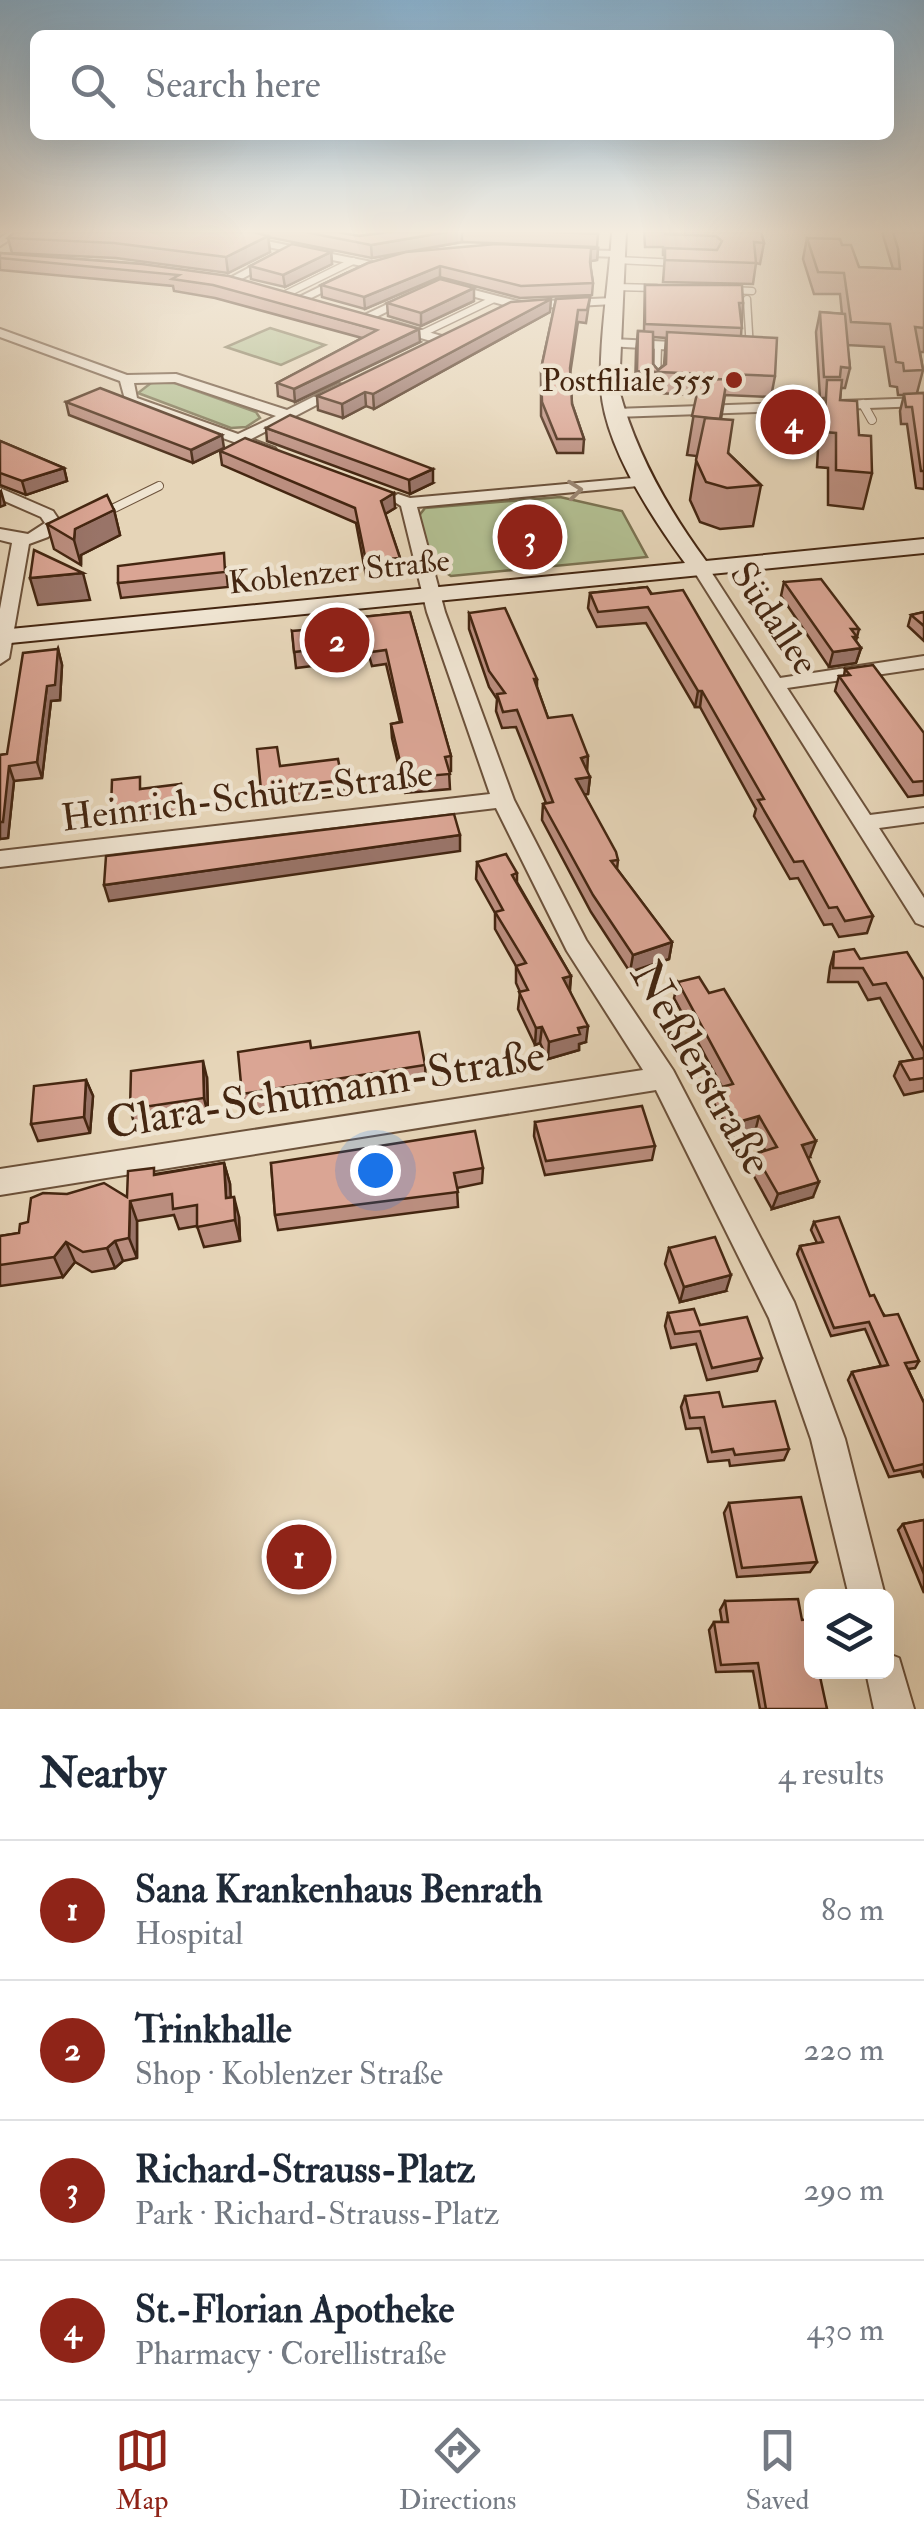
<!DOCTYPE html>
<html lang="en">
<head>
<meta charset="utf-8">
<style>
  :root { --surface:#fff; --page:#f6f6f7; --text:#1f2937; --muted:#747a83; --line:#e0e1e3; --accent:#8f2418 }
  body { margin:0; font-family:"IM FELL Double Pica",serif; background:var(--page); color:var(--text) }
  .controls { position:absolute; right:30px; bottom:30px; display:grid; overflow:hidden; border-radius:15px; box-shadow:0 10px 40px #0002 }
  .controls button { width:90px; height:90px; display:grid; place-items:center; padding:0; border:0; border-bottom:2px solid var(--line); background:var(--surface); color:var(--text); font:50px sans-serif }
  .you { position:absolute; left:375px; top:1170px; width:35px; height:35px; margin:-25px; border:8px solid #fff; border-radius:50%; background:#1a73e8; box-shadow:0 0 0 15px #1a73e833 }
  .badge { display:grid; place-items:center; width:65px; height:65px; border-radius:50%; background:var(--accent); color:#fff; font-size:32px; font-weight:700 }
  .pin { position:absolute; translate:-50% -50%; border:5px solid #fff; box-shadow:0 2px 10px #0006 }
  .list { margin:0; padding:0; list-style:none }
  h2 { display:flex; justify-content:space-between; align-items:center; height:130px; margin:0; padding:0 40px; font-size:42px }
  h2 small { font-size:32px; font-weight:400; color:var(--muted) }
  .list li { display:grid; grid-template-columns:65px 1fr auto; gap:30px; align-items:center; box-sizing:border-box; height:140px; padding:0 40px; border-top:2px solid var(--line) }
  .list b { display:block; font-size:38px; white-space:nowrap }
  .list p { margin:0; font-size:32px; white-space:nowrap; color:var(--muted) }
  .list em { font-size:32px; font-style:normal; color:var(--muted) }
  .icon { flex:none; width:55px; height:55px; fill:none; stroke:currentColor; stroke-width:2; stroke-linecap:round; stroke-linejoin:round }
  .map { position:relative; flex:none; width:924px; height:1709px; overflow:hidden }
  .search { position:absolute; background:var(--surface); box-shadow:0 10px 40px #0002; left:30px; right:30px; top:30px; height:110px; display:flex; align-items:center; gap:25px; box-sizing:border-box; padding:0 35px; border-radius:15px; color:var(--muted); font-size:38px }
  .sheet { height:690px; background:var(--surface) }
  nav { display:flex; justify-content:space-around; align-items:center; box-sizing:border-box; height:140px; border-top:2px solid var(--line); background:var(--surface); font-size:28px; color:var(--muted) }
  nav a { display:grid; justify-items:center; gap:5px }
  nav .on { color:var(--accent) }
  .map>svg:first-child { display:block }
  .green { fill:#b2be91; stroke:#7b7251; stroke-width:2.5 }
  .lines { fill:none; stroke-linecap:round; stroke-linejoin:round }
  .lane-far1-casing { stroke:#6c523b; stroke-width:9 }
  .lane-casing { stroke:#6c523b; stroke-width:10 }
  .street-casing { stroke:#6c523b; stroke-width:4 }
  .secondary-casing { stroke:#442611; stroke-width:4 }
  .lane-far1 { stroke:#efe4d1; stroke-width:6 }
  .lane { stroke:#efe4d1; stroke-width:8 }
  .street { fill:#efe4d1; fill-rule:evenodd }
  .secondary { fill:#efe4d1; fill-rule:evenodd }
  .wall { fill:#bb8e7f; stroke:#442611; stroke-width:2.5; fill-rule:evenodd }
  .shaded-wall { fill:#997468; stroke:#442611; stroke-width:2.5 }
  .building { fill:#daa594; stroke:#442611; stroke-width:2.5 }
  .oneway { stroke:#9a8571 }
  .poi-dot { fill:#8f2418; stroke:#efe4d1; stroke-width:4 }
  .labels { text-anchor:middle; stroke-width:9; stroke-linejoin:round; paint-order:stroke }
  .far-poi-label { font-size:32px; fill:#442611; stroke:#efe4d1; text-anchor:end }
  .far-street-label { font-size:32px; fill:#442611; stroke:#efe4d1 }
  .street-label { font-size:38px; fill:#442611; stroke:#efe4d1 }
  .near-street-label { font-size:45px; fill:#442611; stroke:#efe4d1 }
</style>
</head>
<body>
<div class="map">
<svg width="924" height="1709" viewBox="0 0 924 1709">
  <rect width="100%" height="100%" fill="#e6d5b8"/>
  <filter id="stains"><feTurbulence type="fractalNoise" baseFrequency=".002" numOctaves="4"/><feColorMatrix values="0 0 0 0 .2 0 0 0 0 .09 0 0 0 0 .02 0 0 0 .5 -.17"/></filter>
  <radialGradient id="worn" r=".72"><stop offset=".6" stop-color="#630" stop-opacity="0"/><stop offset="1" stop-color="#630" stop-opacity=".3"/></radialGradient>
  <g class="green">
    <polygon points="270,328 325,345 281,365 226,347"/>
    <polygon points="169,381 256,412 260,418 246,427 231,428 138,393 151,383"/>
    <polygon points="560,497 622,511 647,557 451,576 434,565 418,517 425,508"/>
  </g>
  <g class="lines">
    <g class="lane-far1-casing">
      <g id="lane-far1">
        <polyline points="617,260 678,263"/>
        <polyline points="615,287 656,288"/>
        <polyline points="729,290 752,291"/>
        <polyline points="286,294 353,261"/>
        <polyline points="747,299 750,350"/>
        <polyline points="421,334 494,299"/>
        <polyline points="657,381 658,345"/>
      </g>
    </g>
    <g class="lane-casing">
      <g id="lane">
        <polyline points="863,404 872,420"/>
        <polyline points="104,513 159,486"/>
      </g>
    </g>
    <g class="street-casing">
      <g id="street">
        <polygon points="9,232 21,232 0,246 0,238"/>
        <polygon points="252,238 372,262 377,265 372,268 248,243"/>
        <polygon points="567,250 618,251 623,254 618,257 563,255"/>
        <polygon points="275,254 279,259 234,283 224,281"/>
        <polygon points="348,273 352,278 307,300 297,298"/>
        <polygon points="447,283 521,302 614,298 620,301 614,304 518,309 443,288"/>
        <polygon points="409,294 419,296 370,320 360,317"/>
        <polygon points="391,321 445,337 447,340 441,344 387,328 387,322"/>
        <path d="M0 329 127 375 176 374 287 410 339 384 351 387 251 439 275 448 277 451 270 455 126 403 120 381 0 337ZM175 382 276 416 238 434 137 398 134 383Z"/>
        <polygon points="612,339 693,343 699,347 693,351 608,346 606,343"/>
        <polygon points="924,398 924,406 615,417 608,413 615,409"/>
        <polygon points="644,477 652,482 649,485 417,507 445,612 514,800 586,940 673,1070 794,1302 845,1439 885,1596 849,1596 811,1439 769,1318 656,1090 0,1195 0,1169 643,1070 567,951 496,808 0,867 0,851 490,794 427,612 401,506 390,499 398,494 410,498"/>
        <polygon points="0,488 53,511 61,523 48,537 29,544 9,658 0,664 0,609 12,543 0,540 0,529 28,534 45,523 41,517 0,499"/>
        <polygon points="700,563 706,564 780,678 924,656 924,668 787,688 870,815 924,808 924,822 879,828 924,898 924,926 916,923 692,568"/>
        <polygon points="886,1653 899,1658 914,1709 874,1709 866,1672 886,1672"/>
      </g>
    </g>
    <g class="secondary-casing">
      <path id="secondary" d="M612 232H626L619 390C636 453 667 508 706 561L924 539V553L0 644V630L685 563C652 518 604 445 601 388 599 338 609 283 612 232Z"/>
    </g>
    <use href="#lane-far1" class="lane-far1"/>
    <use href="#lane" class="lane"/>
    <use href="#street" class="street"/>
    <use href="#secondary" class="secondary"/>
  </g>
  <g class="wall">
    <polygon points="15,232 337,232 359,236 389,232 598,232 598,234 597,247 462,242 372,258 268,237 270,252 228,273 116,258 12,253 8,238"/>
    <polygon points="644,232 761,232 764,243 760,264 756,263 753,284 663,282 665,255 663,255 663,247 645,247"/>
    <polygon points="882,232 924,232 924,352 920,352 923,370 917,393 924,393 924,489 916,488 907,424 901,424 900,411 904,395 898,395 897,387 890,386 884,347 847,345 850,368 845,388 841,388 840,400 859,435 872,473 863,509 828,505 828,468 817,467 820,413 824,398 820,398 816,332 820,312 842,314 840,294 814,294 803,259 807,238 842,245 859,267 893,269"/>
    <polygon points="598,248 597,260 591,261 590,264 593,283 592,295 520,298 440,277 365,309 322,297 321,285 368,263"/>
    <polygon points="331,252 332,264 285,287 251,279 250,266"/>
    <polygon points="0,253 142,264 420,342 295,402 278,396 277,383 362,338 215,298 174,291 173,286 0,270"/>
    <path d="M645 285 743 303 741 336 775 376 771 397 725 395 721 419 728 453 761 485 753 526 720 529 700 522 690 500 697 456 687 455 697 395 635 392 636 351 638 331H644ZM653 337 666 338 664 365 658 370 653 364Z"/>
    <polygon points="590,297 586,323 578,322 570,374 572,404 584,439 583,453 557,453 541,416 541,369 556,299"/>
    <polygon points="474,301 421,326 388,316 387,303"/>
    <polygon points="550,312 374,409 366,406 343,418 318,410 317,396"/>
    <polygon points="66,402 224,448 193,463 69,415"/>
    <polygon points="266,428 433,483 410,494 267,441"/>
    <polygon points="0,441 64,468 67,481 26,495 0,485"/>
    <polygon points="220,451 395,508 385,514 400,558 400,573 366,576 356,523 222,465"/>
    <polygon points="114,510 120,535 81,555 81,565 54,549 47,524"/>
    <polygon points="226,568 228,587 121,598 118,583"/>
    <polygon points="784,582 859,629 856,641 861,648 856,663 829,667 781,596"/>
    <polygon points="647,587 873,916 867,933 839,937 832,924 824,925 798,878 790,879 754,816 756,809 700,707 695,707 646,623 597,627 588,608 590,593"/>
    <polygon points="410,612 451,756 451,771 449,771 450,789 405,793 392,738 391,724 400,722 386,664 372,666 362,631 361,617"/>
    <polygon points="924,612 924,641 908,626 911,615"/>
    <polygon points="469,613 537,679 537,687 548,718 590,777 588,794 584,794 618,860 617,869 672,942 669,959 630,972 591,912 542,820 543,804 546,803 516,727 502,728 496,711 497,699 489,687 469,629"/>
    <polygon points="292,631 320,649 321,665 296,668"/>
    <polygon points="58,649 62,665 60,700 51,701 42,778 14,781 8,838 0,839 0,755 7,754"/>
    <polygon points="845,669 924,733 924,795 908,797 835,691 839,676 844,676"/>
    <polygon points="342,780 344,795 264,805 261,790"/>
    <polygon points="181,784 184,798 184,815 115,823 111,810"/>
    <polygon points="477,862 517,873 517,882 571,976 570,991 586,1042 579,1044 579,1050 548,1059 540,1043 535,1045 518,1009 520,992 516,983 516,966 495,929 495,913 476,879"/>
    <polygon points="834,952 924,980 924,1091 904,1095 894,1076 900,1062 914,1060 880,998 868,1000 858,982 828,982 830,967"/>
    <polygon points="678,982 810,1157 808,1157 813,1197 772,1209 750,1169 755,1154 765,1150 755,1132 733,1138 714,1103 718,1088 722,1087 674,998"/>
    <polygon points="311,1048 425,1065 426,1082 246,1111 242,1094"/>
    <polygon points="207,1078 208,1115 135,1126 130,1109"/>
    <polygon points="86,1080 93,1096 90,1133 38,1141 31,1124"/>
    <polygon points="535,1122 655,1146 652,1160 545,1175 534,1136"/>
    <polygon points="224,1163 230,1184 230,1198 239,1217 240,1241 204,1247 197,1226 179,1229 174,1215 137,1221 137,1258 123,1261 115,1268 92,1272 75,1262 63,1277 0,1286 0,1236 19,1233 127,1197 156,1174"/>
    <polygon points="271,1163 483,1168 482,1183 457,1188 458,1207 278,1230 275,1215"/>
    <polygon points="814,1222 919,1361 915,1368 908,1369 924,1403 924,1478 921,1471 889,1477 848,1380 852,1372 881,1366 865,1329 831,1336 797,1254 800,1246 817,1243 811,1230"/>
    <polygon points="669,1248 726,1291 680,1302 665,1264"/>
    <polygon points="668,1313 700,1325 762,1358 757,1371 707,1380 696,1344 671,1348 665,1326"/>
    <polygon points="685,1396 723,1407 789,1449 784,1460 730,1466 729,1460 708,1462 700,1428 686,1429 681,1407"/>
    <polygon points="729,1503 817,1562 810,1572 737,1577 724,1513"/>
    <polygon points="924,1520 924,1593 898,1530 903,1524"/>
    <polygon points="725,1601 812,1672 827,1709 760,1709 753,1671 716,1672 709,1630 714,1622 722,1622 720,1610"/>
  </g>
  <g class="shaded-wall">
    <polygon points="447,232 462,232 462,242 372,258 371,245"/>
    <polygon points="268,236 270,252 228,273 226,257"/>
    <polygon points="598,248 597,260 591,261 589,273 591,249"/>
    <polygon points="331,252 332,264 285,287 283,275"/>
    <polygon points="440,266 440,277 365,309 364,297"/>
    <polygon points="474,288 474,301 421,326 421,313"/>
    <polygon points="551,299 550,312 374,409 373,394"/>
    <polygon points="419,329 420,342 295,402 294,389"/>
    <polygon points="365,392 366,406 343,418 342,404"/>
    <polygon points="222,435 224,448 193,463 191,450"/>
    <polygon points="64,468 67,481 26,495 22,481"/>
    <polygon points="433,469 433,483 410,494 409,480"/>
    <polygon points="1,491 5,505 0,507 0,492"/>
    <polygon points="394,493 395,508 382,516 381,501"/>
    <polygon points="114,510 120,535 81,555 81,565 74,540 75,529"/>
    <polygon points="83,573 90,600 38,605 30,578"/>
    <polygon points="861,648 856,663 829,667 833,652"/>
    <polygon points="58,649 62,665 60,700 51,701 42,778 37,762 47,686"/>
    <polygon points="698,691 702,691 700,707 695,707"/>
    <polygon points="588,756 587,773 581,758"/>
    <polygon points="9,766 14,781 8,838 0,839 0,822"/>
    <polygon points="590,777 588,794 574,796 576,779"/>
    <polygon points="460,835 460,851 109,901 104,885"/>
    <polygon points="672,942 669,959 630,972 633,955"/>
    <polygon points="571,976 569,993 563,978"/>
    <polygon points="588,1026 586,1042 579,1044 579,1050 548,1059 549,1042 578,1028"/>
    <polygon points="542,1027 540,1043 535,1045 536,1028"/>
    <polygon points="203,1061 207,1078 208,1115 204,1098"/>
    <polygon points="86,1080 93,1096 90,1133 84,1117"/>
    <polygon points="759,1116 755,1132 733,1138 738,1122"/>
    <polygon points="816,1141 810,1157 796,1161 802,1145"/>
    <polygon points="224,1163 230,1184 232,1219 226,1198"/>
    <polygon points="819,1182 813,1197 772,1209 778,1194"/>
    <polygon points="234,1197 239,1217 240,1241 235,1220"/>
    <polygon points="130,1201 137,1221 137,1258 129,1238"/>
    <polygon points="115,1241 123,1261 115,1268 107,1248"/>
    <polygon points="66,1242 75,1262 63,1277 54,1257"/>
    <polygon points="731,1275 726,1291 680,1302 684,1287"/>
  </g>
  <g class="building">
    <polygon points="15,232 253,232 268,236 226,257 114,243 8,238"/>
    <polygon points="305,232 337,232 359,236 389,232 447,232 371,245"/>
    <polygon points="549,232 598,232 598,234"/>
    <polygon points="665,232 761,232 764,243 754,242 756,263 665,260 665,248 717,250 722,241 716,236 665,234"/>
    <polygon points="893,232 924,232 924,328 915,327 923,370 904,371 903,363 896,362 890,324 851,322 844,273 818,272 807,238 840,239 842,245 851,245 859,267 900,269 898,249"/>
    <polygon points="292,244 331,252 283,275 250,266"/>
    <polygon points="496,244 598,248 591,249 590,262 593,283 521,286 440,266 364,297 321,285 368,263 406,252"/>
    <polygon points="0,253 142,264 229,276 419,329 294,389 277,383 377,330 213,285 172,279 179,275 0,258"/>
    <polygon points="440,279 474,288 421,313 387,303"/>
    <polygon points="645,285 742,285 743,303 739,303 742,328 645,324"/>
    <polygon points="590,297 587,310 578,310 570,368 572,404 584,439 557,439 542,402 541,369 556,299"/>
    <polygon points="551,299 373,394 365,392 342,404 317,396 511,302"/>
    <polygon points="820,312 845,314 850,368 841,367 840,377 824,377"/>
    <polygon points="638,331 653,332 653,364 658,370 666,364 667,332 777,338 775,376 728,374 727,380 701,380 703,374 637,371"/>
    <polygon points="727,379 720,419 692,416 700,380"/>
    <polygon points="827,380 842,380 840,400 857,401 859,435 871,436 872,473 836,470 836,433 824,432"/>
    <polygon points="100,388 222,435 191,450 66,402"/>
    <polygon points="924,393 924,471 921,471 912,407 906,407 904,394"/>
    <polygon points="290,415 433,469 409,480 266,428"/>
    <polygon points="705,418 733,420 728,453 761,485 727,488 706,482 696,460"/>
    <polygon points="245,438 394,493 381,501 400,558 366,561 355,508 220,451"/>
    <polygon points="0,441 64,468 22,481 0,473"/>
    <polygon points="107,495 114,510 75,529 74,540 47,524"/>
    <polygon points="34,550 83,573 30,578"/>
    <polygon points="224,553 225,572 118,583 118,566"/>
    <polygon points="821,579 859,629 851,629 857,637 853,637 861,648 833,652 784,582"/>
    <polygon points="647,587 651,594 683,590 873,916 845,921 837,907 829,908 803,861 794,862 758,800 764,799 702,691 698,691 648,607 598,612 590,593"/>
    <polygon points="505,608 537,679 534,679 548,718 572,715 588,756 581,758 590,777 576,779 616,852 618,860 611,861 672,942 633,955 593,895 543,804 553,802 517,710 503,712 497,694 505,693 489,671 469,613"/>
    <polygon points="410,612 451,756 445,757 450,774 404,778 391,724 402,722 386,650 371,652 361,617"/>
    <polygon points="924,612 924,626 911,615"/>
    <polygon points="316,629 320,649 294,652 292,631"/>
    <polygon points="58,649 55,685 47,686 37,762 9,766 3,822 0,822 0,755 7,754 23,653"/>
    <polygon points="873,665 924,733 924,781 913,782 839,676 850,675 845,669"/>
    <polygon points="277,747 280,766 338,759 342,780 261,790 257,749"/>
    <polygon points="140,777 140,789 181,784 181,802 111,810 112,780"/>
    <polygon points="454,814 460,835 104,885 106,856"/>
    <polygon points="506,854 517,873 512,875 571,976 563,978 588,1026 578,1028 580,1034 549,1042 542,1027 536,1028 519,992 528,990 516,966 526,963 495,912 503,910 477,862"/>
    <polygon points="854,949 860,959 907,952 924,980 924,1051 886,983 873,985 863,968 833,968 834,952"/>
    <polygon points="699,977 709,993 724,989 816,1141 802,1145 819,1182 778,1194 755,1154 777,1147 759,1116 738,1122 718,1088 733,1084 678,982"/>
    <polygon points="419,1032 425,1065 242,1094 238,1052 310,1041 311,1048"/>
    <polygon points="924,1058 924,1078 910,1080 900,1062"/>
    <polygon points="203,1061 204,1098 130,1109 131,1071"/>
    <polygon points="86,1080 84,1117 31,1124 34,1086"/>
    <polygon points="642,1106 655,1146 546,1161 535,1122"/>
    <polygon points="475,1131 483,1168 454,1173 458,1192 275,1215 271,1163"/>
    <polygon points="224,1163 226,1198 234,1197 235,1220 197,1227 197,1205 173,1209 172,1194 130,1201 129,1238 115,1241 107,1248 83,1252 66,1242 54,1257 0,1265 0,1236 19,1233 20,1224 28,1222 31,1198 43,1193 67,1194 104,1183 127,1197 128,1171 154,1168 154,1175"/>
    <polygon points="839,1217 870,1296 874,1295 884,1316 898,1314 919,1361 905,1363 924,1403 924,1464 894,1471 852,1372 888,1365 869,1322 834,1328 800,1246 823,1242 814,1222"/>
    <polygon points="715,1237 731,1275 684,1287 669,1248"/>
    <polygon points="694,1309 700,1325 747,1317 762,1358 712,1368 700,1331 675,1334 668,1313"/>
    <polygon points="719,1392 723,1407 775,1401 789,1449 735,1455 733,1449 712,1452 704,1417 690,1418 685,1396"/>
    <polygon points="801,1497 817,1562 742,1568 729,1503"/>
    <polygon points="924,1520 924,1574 903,1524"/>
    <polygon points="798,1599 802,1620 812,1619 812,1672 819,1672 827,1709 766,1709 758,1663 721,1665 714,1622 728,1622 725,1601"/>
  </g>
  <defs><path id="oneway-chevron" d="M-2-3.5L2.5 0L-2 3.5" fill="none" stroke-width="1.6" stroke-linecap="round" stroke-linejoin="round" transform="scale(2.5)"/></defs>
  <use class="oneway" href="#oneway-chevron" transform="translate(575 490) rotate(-6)"/>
  <linearGradient id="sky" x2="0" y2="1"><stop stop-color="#89b5d5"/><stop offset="0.49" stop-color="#f4ecdf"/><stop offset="1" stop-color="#f4ecdf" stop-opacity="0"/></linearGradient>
  <rect width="924" height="472" fill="url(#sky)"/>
  <circle class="poi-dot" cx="734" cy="380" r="10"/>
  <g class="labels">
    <g class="far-poi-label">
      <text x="714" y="391">Postfiliale 555</text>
    </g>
    <g class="far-street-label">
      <text transform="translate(339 571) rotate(-6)" y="11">Koblenzer Straße</text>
    </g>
    <g class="street-label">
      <text transform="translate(775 618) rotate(56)" y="13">Südallee</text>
      <text transform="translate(247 795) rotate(-7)" y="13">Heinrich-Schütz-Straße</text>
    </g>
    <g class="near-street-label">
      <text transform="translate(703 1067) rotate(60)" y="16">Neßlerstraße</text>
      <text transform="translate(325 1088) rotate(-9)" y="16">Clara-Schumann-Straße</text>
    </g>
  </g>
  <rect width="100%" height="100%" filter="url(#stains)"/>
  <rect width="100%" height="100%" fill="url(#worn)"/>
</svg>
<div class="controls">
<button><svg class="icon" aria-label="layers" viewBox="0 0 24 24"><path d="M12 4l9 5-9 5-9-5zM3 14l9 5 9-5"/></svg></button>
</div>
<div class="you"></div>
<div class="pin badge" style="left:299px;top:1557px">1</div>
<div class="pin badge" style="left:337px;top:640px">2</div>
<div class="pin badge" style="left:530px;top:537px">3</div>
<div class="pin badge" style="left:793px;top:422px">4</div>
<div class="search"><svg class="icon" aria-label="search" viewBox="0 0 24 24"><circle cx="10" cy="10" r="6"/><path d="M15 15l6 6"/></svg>Search here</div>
</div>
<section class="sheet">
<h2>Nearby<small>4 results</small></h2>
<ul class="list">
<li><span class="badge">1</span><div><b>Sana Krankenhaus Benrath</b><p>Hospital</p></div><em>80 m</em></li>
<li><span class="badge">2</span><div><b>Trinkhalle</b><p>Shop · Koblenzer Straße</p></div><em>220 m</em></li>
<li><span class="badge">3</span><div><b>Richard-Strauss-Platz</b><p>Park · Richard-Strauss-Platz</p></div><em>290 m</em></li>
<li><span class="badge">4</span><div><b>St.-Florian Apotheke</b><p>Pharmacy · Corellistraße</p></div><em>430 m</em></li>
</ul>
</section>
<nav>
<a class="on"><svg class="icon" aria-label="map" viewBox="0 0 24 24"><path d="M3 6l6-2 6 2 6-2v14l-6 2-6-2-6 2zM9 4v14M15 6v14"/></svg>Map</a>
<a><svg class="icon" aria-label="directions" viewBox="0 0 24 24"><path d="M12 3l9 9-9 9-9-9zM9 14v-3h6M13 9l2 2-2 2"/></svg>Directions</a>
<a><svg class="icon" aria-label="saved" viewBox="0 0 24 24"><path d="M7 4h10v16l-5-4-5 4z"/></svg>Saved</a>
</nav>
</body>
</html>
